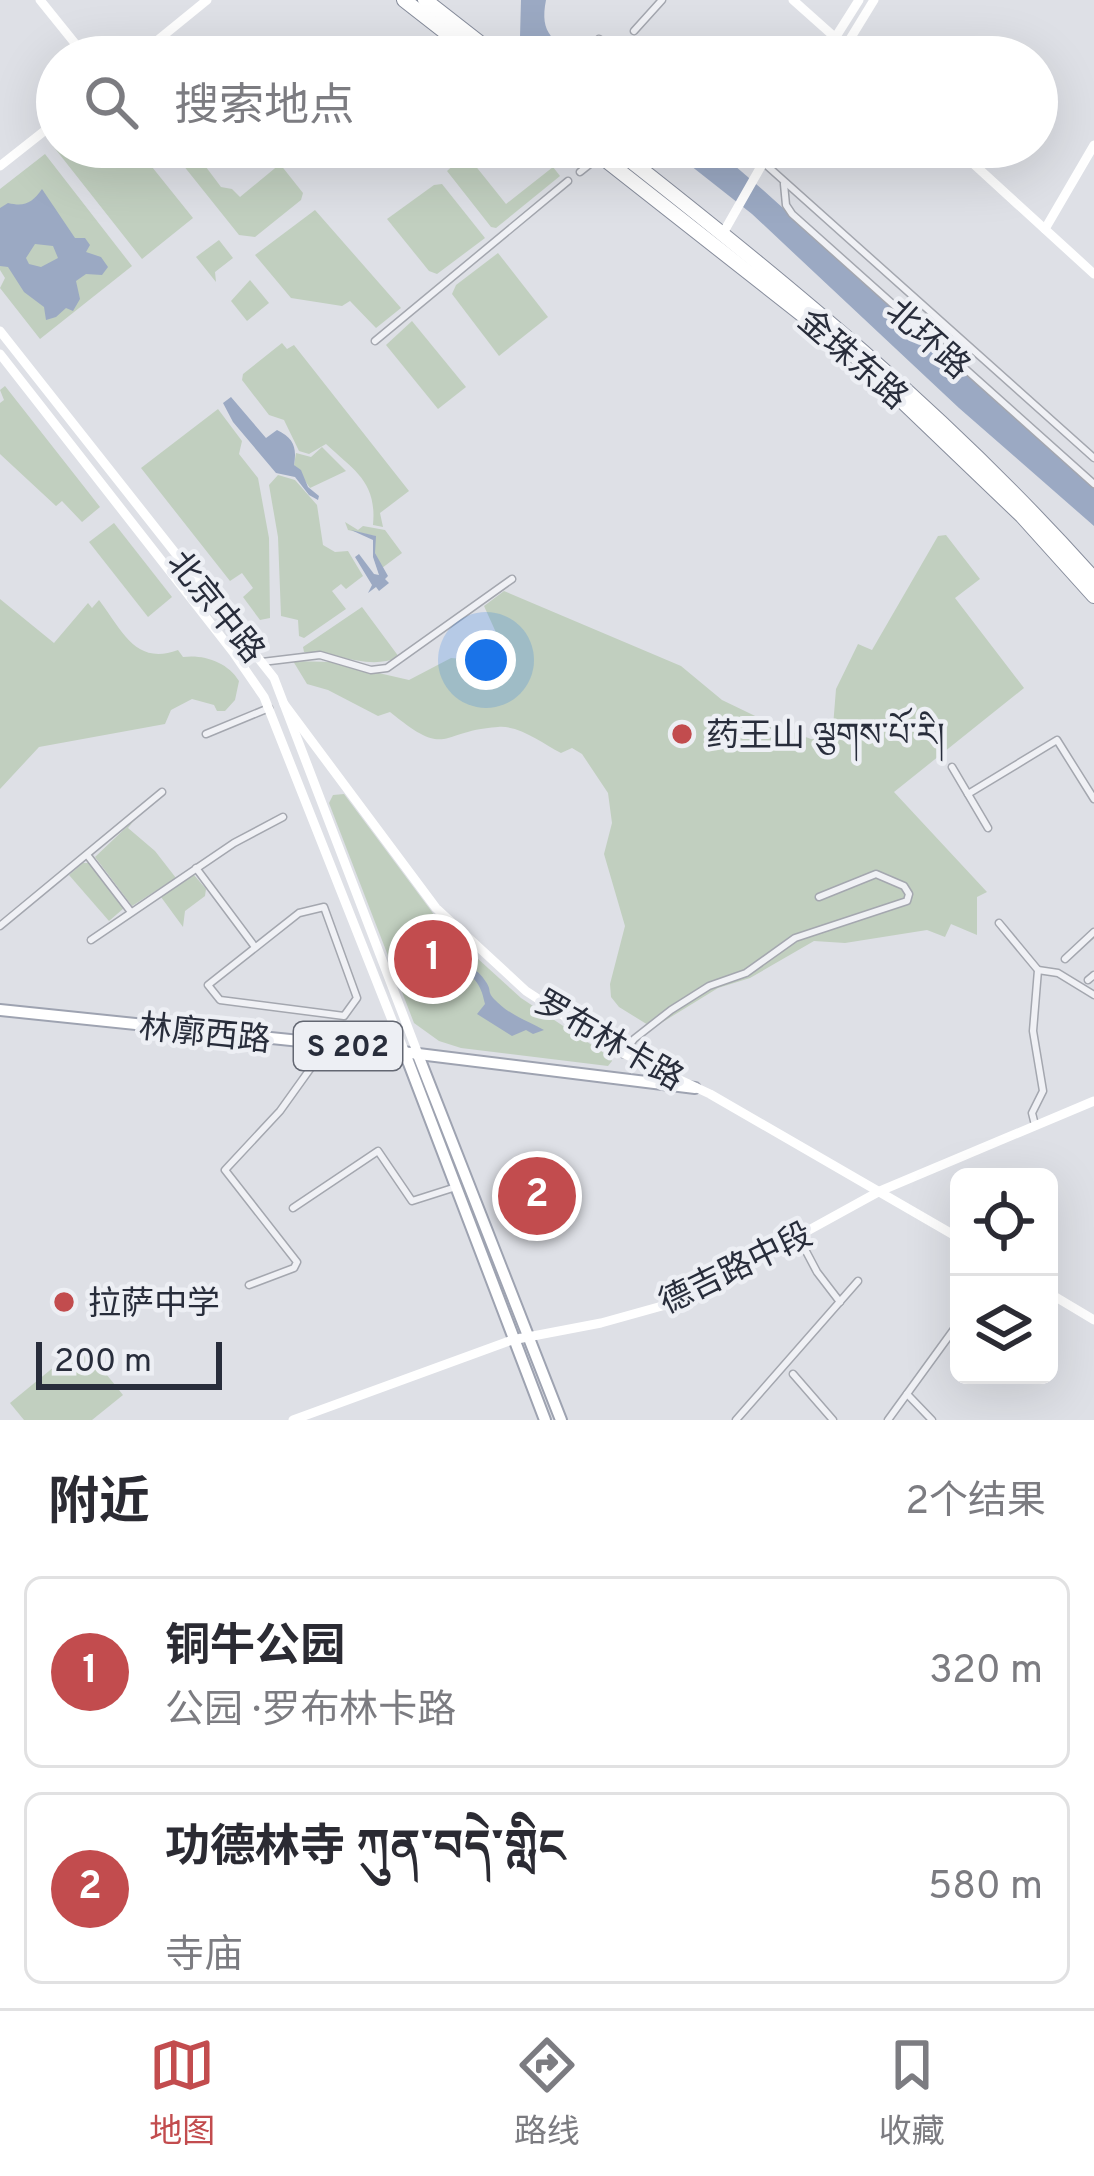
<!DOCTYPE html>
<html lang="zh">
<head>
<meta charset="utf-8">
<style>
  :root { --surface:#fff; --page:#f2f2f3; --text:#2b2b33; --muted:#7c7c81; --line:#e1e1e2; --accent:#c24c4e }
  body { margin:0; font-family:Overpass,"Noto Sans SC","Noto Serif Tibetan",sans-serif; background:var(--page); color:var(--text) }
  .controls { position:absolute; right:36px; bottom:36px; display:grid; overflow:hidden; border-radius:18px; box-shadow:0 12px 48px #0002 }
  .controls button { width:108px; height:108px; display:grid; place-items:center; padding:0; border:0; border-bottom:3px solid var(--line); background:var(--surface); color:var(--text); font:60px sans-serif }
  .scale { position:absolute; left:36px; bottom:30px; width:186px; box-sizing:border-box; padding-left:12px; border:6px solid #282d3b; border-top:0; font-size:33px; line-height:42px; white-space:nowrap; color:#282d3b; -webkit-text-stroke:9px #edeff4; paint-order:stroke }
  .you { position:absolute; left:486px; top:660px; width:42px; height:42px; margin:-30px; border:9px solid #fff; border-radius:50%; background:#1a73e8; box-shadow:0 0 0 18px #1a73e833 }
  .badge { display:grid; place-items:center; width:78px; height:78px; border-radius:50%; background:var(--accent); color:#fff; font-size:39px; font-weight:700 }
  .pin { position:absolute; translate:-50% -50%; border:6px solid #fff; box-shadow:0 3px 12px #0006 }
  .list { margin:0; padding:0; list-style:none }
  h2 { display:flex; justify-content:space-between; align-items:center; height:156px; margin:0; padding:0 48px; font-size:51px }
  h2 small { font-size:39px; font-weight:400; color:var(--muted) }
  .list li { display:grid; grid-template-columns:78px 1fr auto; gap:36px; align-items:center; box-sizing:border-box; height:192px; margin:0 24px 24px; padding:0 24px; border:3px solid var(--line); border-radius:18px }
  .list b { display:block; font-size:45px; white-space:nowrap }
  .list p { margin:0; font-size:39px; white-space:nowrap; color:var(--muted) }
  .list em { font-size:39px; font-style:normal; color:var(--muted) }
  .icon { flex:none; width:66px; height:66px; fill:none; stroke:currentColor; stroke-width:2; stroke-linecap:round; stroke-linejoin:round }
  .map { position:relative; flex:none; width:1094px; height:1420px; overflow:hidden }
  .search { position:absolute; background:var(--surface); box-shadow:0 12px 48px #0002; left:36px; right:36px; top:36px; height:132px; display:flex; align-items:center; gap:30px; box-sizing:border-box; padding:0 42px; border-radius:66px; color:var(--muted); font-size:45px }
  .sheet { height:588px; background:var(--surface) }
  nav { display:flex; justify-content:space-around; align-items:center; box-sizing:border-box; height:168px; border-top:3px solid var(--line); background:var(--surface); font-size:33px; color:var(--muted) }
  nav a { display:grid; justify-items:center; gap:6px }
  nav .on { color:var(--accent) }
  .map>svg:first-child { display:block }
  .green { fill:#c1cfbf }
  .water { fill:#9ba9c3; fill-rule:evenodd }
  .lines { fill:none; stroke-linecap:round; stroke-linejoin:round }
  .street-casing { stroke:#a4a7af; stroke-width:9 }
  .primary-casing { stroke:#9ea3b1; stroke-width:14 }
  .highway-casing { stroke:#868c9b; stroke-width:16 }
  .street { stroke:#f0f1f5; stroke-width:6 }
  .secondary { stroke:#fff; stroke-width:9 }
  .primary { stroke:#fff; stroke-width:10 }
  .highway { stroke:#fff; stroke-width:14 }
  .poi-dot { fill:#c24c4e; stroke:#edeff4; stroke-width:4.5 }
  .labels { text-anchor:middle; stroke-width:9; stroke-linejoin:round; paint-order:stroke }
  .shield { fill:#edeff4; stroke:#636772; stroke-width:3 }
  .shield-label { font-size:30px; font-weight:bold; fill:#282d3b }
  .street-label { font-size:33px; fill:#282d3b; stroke:#edeff4 }
  .poi-label { font-size:33px; fill:#282d3b; stroke:#edeff4; text-anchor:start }
</style>
</head>
<body>
<div class="map">
<svg width="1094" height="1420" viewBox="0 0 1094 1420">
  <rect width="100%" height="100%" fill="#dee0e6"/>
  <g class="green">
    <polygon points="57,143 57,147 136,147 193,218 142,259 53,146"/>
    <polygon points="174,147 191,147 221,187 232,189 240,197 280,164 303,193 301,200 255,237 239,235 171,150"/>
    <polygon points="45,154 132,266 40,339 0,288 5,278 0,270 0,189"/>
    <polygon points="466,154 506,204 553,167 560,176 496,228 491,227 447,171"/>
    <polygon points="442,184 485,238 437,274 429,271 387,219 434,185"/>
    <polygon points="315,210 401,308 376,328 350,301 342,306 291,298 255,255"/>
    <polygon points="219,240 233,258 215,272 216,282 196,257"/>
    <polygon points="498,253 548,317 499,356 452,294 456,285"/>
    <polygon points="250,280 269,303 247,321 231,301"/>
    <polygon points="412,321 466,387 438,409 386,345"/>
    <path d="M282 343 287 349 294 345 409 491 380 513 383 527 373 525C377 482 355 471 326 444L309 454 299 451 284 420 269 415 242 380 243 374Z"/>
    <polygon points="5,386 100,507 82,522 62,501 56,506 0,454 0,403 4,400 0,390"/>
    <polygon points="218,409 242,441 239,454 258,478 269,538 270,618 260,620 243,597 253,588 242,573 230,581 141,468"/>
    <polygon points="322,447 346,471 310,488 294,465 296,453 311,457"/>
    <polygon points="278,475 295,480 317,505 323,545 335,552 348,551 363,576 346,589 341,584 332,591 346,609 304,638 299,636 298,620 281,616 278,537 269,485"/>
    <polygon points="345,522 358,530 363,526 385,530 402,553 382,568 374,551 375,536 348,530"/>
    <polygon points="114,523 172,597 148,617 89,542"/>
    <path d="M946 535 980 579 955 598 1024 688 894 792 987 892 977 897V935L951 924 945 937 927 930 845 943 814 941 750 978 718 988 653 1028 619 1007 611 997 610 984 625 926 604 854 612 823 608 793 582 754 572 748 561 753C542 743 519 725 498 727 437 731 449 760 390 712L378 716 328 690 307 684 293 661 331 662 409 680 451 658 501 662 503 648 484 606 504 591 681 666 722 700 774 725 811 739H832L836 689 858 644 872 650 938 536Z"/>
    <path d="M0 599 54 643 88 603 92 608 99 600C122 630 135 666 178 650L183 657C203 654 228 662 239 681L235 700 225 711H217L214 705 192 699 171 710 165 724 39 747 0 789Z"/>
    <path d="M362 607 399 657C368 671 338 652 304 652L303 647Z"/>
    <polygon points="344,794 444,928 521,998 610,1057 612,1061 608,1066 461,1048 439,1041 414,1023 329,803 333,795"/>
    <polygon points="135,819 128,828 155,851 176,878 132,906 95,857"/>
    <polygon points="83,863 89,863 124,908 109,921 69,875"/>
    <polygon points="194,875 206,889 205,896 185,911 183,927 161,897"/>
    <polygon points="82,1344 123,1395 92,1420 24,1420 10,1403"/>
  </g>
  <g class="water">
    <path d="M521 0H546C539 35 554 41 581 57H532L520 37Z"/>
    <polygon points="667,147 713,147 763,190 1094,488 1094,526 959,408 752,214"/>
    <path d="M42 189 75 238H85L90 245 86 252 101 257 108 267 102 275 86 274 76 281 80 299 73 311 66 308 56 317 46 320 44 307 24 292 8 267 0 266V208L8 203C25 207 32 203 42 189ZM35 244 53 246 58 258 41 267 29 264 26 258Z"/>
    <path d="M231 397 266 438 277 430C294 438 297 448 294 465L301 470 308 487 319 496 318 500 309 495 295 477 276 473 233 422 223 403Z"/>
    <polygon points="351,530 376,536 375,553 388,576 385,579 389,583 379,591 376,587 368,593 372,585 355,557 359,554 374,574 379,575 373,557 373,540"/>
    <path d="M439 944 445 957C460 960 478 968 486 982 492 991 487 991 494 999 509 1015 526 1020 544 1030L533 1034 526 1030 512 1036 477 1014 485 1004C477 958 445 980 435 948Z"/>
  </g>
  <g class="lines">
    <g class="street-casing">
      <g id="street">
        <polyline points="634,31 662,0"/>
        <polyline points="599,39 627,57"/>
        <polyline points="746,147 1094,458"/>
        <polyline points="580,172 600,156"/>
        <polyline points="784,184 786,205 792,214 1094,484"/>
        <polyline points="375,341 568,181"/>
        <polyline points="262,662 320,655 371,670 387,668 512,579"/>
        <polyline points="206,734 269,708"/>
        <polyline points="952,767 988,828"/>
        <polyline points="968,794 1057,740 1094,799"/>
        <polyline points="88,856 131,912"/>
        <polyline points="196,868 255,947"/>
        <polygon points="324,907 357,998 344,1016 220,1000 208,985 299,913"/>
        <polyline points="999,923 1038,970 1033,1031 1043,1091 1032,1113 1035,1125"/>
        <polyline points="0,926 162,792"/>
        <polyline points="91,940 234,843 283,817"/>
        <polyline points="1065,959 1094,932"/>
        <polyline points="1038,970 1058,973 1094,995"/>
        <polyline points="1088,980 1094,975"/>
        <polyline points="623,1054 634,1039 671,1010 709,986 746,973 795,938 907,901 909,894 904,886 876,874 819,897"/>
        <polyline points="293,1208 378,1151 412,1201 456,1187"/>
        <polyline points="799,1238 817,1272 840,1302"/>
        <polyline points="249,1285 294,1268 297,1262 225,1170 280,1111 328,1044"/>
        <polyline points="793,1374 833,1420"/>
        <polyline points="907,1394 932,1420"/>
        <polyline points="736,1420 858,1281"/>
        <polyline points="888,1420 957,1325 959,1317"/>
      </g>
    </g>
    <g class="primary-casing">
      <g id="primary">
        <polyline points="0,1010 378,1049 695,1088"/>
        <polyline points="405,1053 545,1420"/>
        <polyline points="418,1055 561,1420"/>
      </g>
    </g>
    <g class="highway-casing">
      <g id="highway">
        <polyline points="404,0 477,57"/>
        <polyline points="425,0 498,57"/>
        <polyline points="589,147 856,357 1022,516 1094,596"/>
        <path d="M613 147C784 281 949 416 1094 579"/>
      </g>
    </g>
    <use href="#street" class="street"/>
    <g class="secondary">
      <polyline points="40,0 86,57"/>
      <polyline points="793,0 857,57"/>
      <polyline points="137,57 207,0"/>
      <polyline points="823,57 859,0"/>
      <polyline points="839,57 874,0"/>
      <polyline points="955,147 1094,274"/>
      <polyline points="0,166 57,121"/>
      <polyline points="1045,229 1094,145"/>
      <polyline points="722,235 772,147"/>
      <polyline points="0,331 274,678 418,1054"/>
      <polyline points="0,354 233,652 264,697 405,1053"/>
      <polyline points="284,704 436,908 526,991 616,1050 710,1094 959,1238"/>
      <polyline points="1049,1293 1094,1320"/>
      <polyline points="293,1420 512,1340 601,1323 680,1301 880,1191 1094,1101"/>
    </g>
    <use href="#primary" class="primary"/>
    <use href="#highway" class="highway"/>
  </g>
  <g class="poi-dot">
    <circle cx="682" cy="734" r="12"/>
    <circle cx="64" cy="1302" r="12"/>
  </g>
  <g class="labels">
    <rect class="shield" x="294" y="1022" width="108" height="48" rx="9"/>
    <g class="shield-label">
      <text x="348" y="1056">S 202</text>
    </g>
    <g class="street-label">
      <text transform="translate(929 338) rotate(42)" y="12">北环路</text>
      <text transform="translate(854 358) rotate(41)" y="12">金珠东路</text>
      <text transform="translate(217 606) rotate(51)" y="12">北京中路</text>
      <text transform="translate(205 1032) rotate(6)" y="12">林廓西路</text>
      <text transform="translate(610 1039) rotate(30)" y="12">罗布林卡路</text>
      <text transform="translate(735 1267) rotate(-26)" y="12">德吉路中段</text>
    </g>
    <g class="poi-label">
      <text x="706" y="746">药王山 ལྕགས་པོ་རི།</text>
      <text x="88" y="1314">拉萨中学</text>
    </g>
  </g>
</svg>
<div class="controls">
<button><svg class="icon" aria-label="locate" viewBox="0 0 24 24"><circle cx="12" cy="12" r="6"/><path d="M12 2v4M12 18v4M2 12h4M18 12h4"/></svg></button>
<button><svg class="icon" aria-label="layers" viewBox="0 0 24 24"><path d="M12 4l9 5-9 5-9-5zM3 14l9 5 9-5"/></svg></button>
</div>
<div class="scale">200 m</div>
<div class="you"></div>
<div class="pin badge" style="left:433px;top:959px">1</div>
<div class="pin badge" style="left:537px;top:1196px">2</div>
<div class="search"><svg class="icon" aria-label="search" viewBox="0 0 24 24"><circle cx="10" cy="10" r="6"/><path d="M15 15l6 6"/></svg>搜索地点</div>
</div>
<section class="sheet">
<h2>附近<small>2个结果</small></h2>
<ul class="list">
<li><span class="badge">1</span><div><b>铜牛公园</b><p>公园 · 罗布林卡路</p></div><em>320 m</em></li>
<li><span class="badge">2</span><div><b>功德林寺 ཀུན་བདེ་གླིང</b><p>寺庙</p></div><em>580 m</em></li>
</ul>
</section>
<nav>
<a class="on"><svg class="icon" aria-label="map" viewBox="0 0 24 24"><path d="M3 6l6-2 6 2 6-2v14l-6 2-6-2-6 2zM9 4v14M15 6v14"/></svg>地图</a>
<a><svg class="icon" aria-label="directions" viewBox="0 0 24 24"><path d="M12 3l9 9-9 9-9-9zM9 14v-3h6M13 9l2 2-2 2"/></svg>路线</a>
<a><svg class="icon" aria-label="saved" viewBox="0 0 24 24"><path d="M7 4h10v16l-5-4-5 4z"/></svg>收藏</a>
</nav>
</body>
</html>
